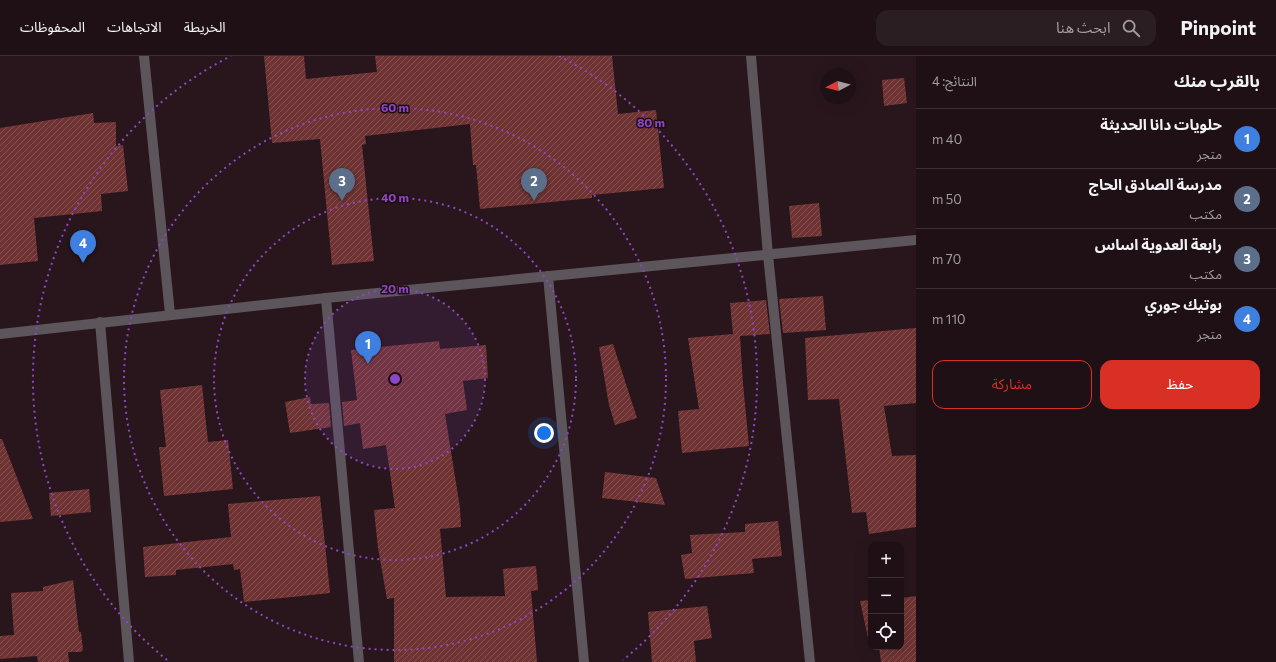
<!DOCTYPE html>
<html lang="ar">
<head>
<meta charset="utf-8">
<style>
  :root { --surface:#1e1015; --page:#2b1e22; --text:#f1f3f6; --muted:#a19da0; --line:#3c3034; --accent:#d93025 }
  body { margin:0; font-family:Commissioner,"Noto Sans Arabic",sans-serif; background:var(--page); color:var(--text); direction:rtl }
  .controls { position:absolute; right:12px; bottom:12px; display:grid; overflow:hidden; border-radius:8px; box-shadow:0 4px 16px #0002 }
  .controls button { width:36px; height:36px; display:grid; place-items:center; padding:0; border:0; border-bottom:1px solid var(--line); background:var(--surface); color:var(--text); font:20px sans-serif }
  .compass { position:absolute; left:820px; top:12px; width:36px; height:36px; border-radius:50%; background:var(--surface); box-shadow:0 4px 16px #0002; rotate:263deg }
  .you { position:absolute; left:544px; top:377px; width:14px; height:14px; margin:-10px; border:3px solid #fff; border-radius:50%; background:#1a73e8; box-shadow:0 0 0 6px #1a73e833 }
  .badge { display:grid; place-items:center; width:26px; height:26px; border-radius:50%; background:var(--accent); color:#fff; font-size:13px; font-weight:700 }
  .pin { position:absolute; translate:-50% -33px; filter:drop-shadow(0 1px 2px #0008) }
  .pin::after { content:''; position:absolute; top:21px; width:14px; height:12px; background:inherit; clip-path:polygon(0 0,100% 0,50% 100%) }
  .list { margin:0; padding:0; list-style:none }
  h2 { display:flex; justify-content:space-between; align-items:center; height:52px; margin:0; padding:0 16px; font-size:17px }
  h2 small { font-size:13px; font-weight:400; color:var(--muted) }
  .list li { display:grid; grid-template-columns:26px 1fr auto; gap:12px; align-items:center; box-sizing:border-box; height:60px; padding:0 16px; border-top:1px solid var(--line) }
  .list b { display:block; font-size:15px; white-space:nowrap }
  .list p { margin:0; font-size:13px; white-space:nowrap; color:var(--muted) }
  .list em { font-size:13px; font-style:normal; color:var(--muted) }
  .actions { display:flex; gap:8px; padding:12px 16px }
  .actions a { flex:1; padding:9px 0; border:1px solid var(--accent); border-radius:12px; text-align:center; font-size:14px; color:var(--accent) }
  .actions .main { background:var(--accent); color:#fff }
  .icon { flex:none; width:22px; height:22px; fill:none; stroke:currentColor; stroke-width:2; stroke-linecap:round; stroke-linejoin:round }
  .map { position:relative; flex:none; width:916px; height:606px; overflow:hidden; direction:ltr }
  header { display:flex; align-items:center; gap:24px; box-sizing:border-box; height:56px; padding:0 20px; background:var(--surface); border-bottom:1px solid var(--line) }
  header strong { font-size:19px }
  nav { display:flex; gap:22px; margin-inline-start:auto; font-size:14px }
  .search { width:280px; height:36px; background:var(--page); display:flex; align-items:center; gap:10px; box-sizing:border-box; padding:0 14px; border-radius:12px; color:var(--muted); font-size:15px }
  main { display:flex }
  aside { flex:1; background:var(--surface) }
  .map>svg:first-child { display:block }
  .building { fill:url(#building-hatch) }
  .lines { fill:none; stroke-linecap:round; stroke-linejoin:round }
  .minor { stroke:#5c555b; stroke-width:10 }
  .ring { fill:none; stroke:#8d47c5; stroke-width:2; stroke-dasharray:2 4 }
  .centre { fill:#8d47c5; stroke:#1e0d13; stroke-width:2 }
  .ring-label { font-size:12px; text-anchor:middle; font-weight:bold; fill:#8d47c5; stroke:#1e0d13; stroke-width:3; stroke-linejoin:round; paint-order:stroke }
</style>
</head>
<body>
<header>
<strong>Pinpoint</strong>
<div class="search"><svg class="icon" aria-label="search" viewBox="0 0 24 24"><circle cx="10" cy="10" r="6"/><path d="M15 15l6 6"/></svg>ابحث هنا</div>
<nav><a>الخريطة</a><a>الاتجاهات</a><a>المحفوظات</a></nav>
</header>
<main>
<aside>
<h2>بالقرب منك<small>النتائج: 4</small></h2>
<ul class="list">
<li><span class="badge" style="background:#3f7fe0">1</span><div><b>حلويات دانا الحديثة</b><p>متجر</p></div><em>40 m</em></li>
<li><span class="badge" style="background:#5c6f8a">2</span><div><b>مدرسة الصادق الحاج</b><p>مكتب</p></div><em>50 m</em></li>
<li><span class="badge" style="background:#5c6f8a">3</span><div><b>رابعة العدوية اساس</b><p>مكتب</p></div><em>70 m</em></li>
<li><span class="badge" style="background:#3f7fe0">4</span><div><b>بوتيك جوري</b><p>متجر</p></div><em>110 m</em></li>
</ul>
<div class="actions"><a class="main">حفظ</a><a>مشاركة</a></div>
</aside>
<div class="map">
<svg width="916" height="606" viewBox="0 0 916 606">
  <defs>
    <pattern id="building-hatch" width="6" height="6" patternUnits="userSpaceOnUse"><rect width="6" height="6" fill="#703333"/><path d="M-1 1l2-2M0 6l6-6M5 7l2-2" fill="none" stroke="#855051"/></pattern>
  </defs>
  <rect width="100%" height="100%" fill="#28161c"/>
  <g class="building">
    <polygon points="264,0 304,0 306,23 377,16 375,0 612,0 618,58 656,54 664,132 592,139 592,142 480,153 476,109 473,109 470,68 365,80 366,88 362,89 374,205 332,209 320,83 272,87"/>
    <polygon points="904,22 907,47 884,50 882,24"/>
    <polygon points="93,57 94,67 116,66 116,90 123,89 128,135 101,138 102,155 34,162 38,205 0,209 0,72"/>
    <polygon points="819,147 822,180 792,182 789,150"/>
    <polygon points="823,240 826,274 783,277 779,243"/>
    <polygon points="766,244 770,278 740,280 743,328 749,390 682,397 678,355 699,353 688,282 733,278 730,247"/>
    <polygon points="916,272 916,347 884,350 892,400 916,399 916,471 869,478 866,456 852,457 839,343 808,344 805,282"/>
    <polygon points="439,285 440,293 486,289 488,322 463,325 467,354 445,358 460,452 461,471 440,473 446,541 505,540 503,513 536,510 538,534 531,535 537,606 394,606 394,542 387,543 378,492 374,454 395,452 386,389 363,393 360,367 344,370 342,346 357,344 351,294"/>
    <polygon points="613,288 637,362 615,369 609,349 599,291"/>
    <polygon points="202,329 208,386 228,384 233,433 164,440 159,391 166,391 160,334"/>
    <polygon points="310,341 311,348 329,347 331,371 290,377 285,346"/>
    <polygon points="0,383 2,383 33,463 0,466"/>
    <polygon points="605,416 656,422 665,449 602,442"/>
    <polygon points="89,433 91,456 51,460 49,437"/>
    <polygon points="320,440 330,537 244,546 240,513 234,514 233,508 176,514 176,519 145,521 143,491 231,481 228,448"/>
    <polygon points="778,465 782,500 752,503 754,517 685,523 681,499 692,497 690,479 745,476 745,468"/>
    <polygon points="73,524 79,576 81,576 83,594 81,596 68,596 69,606 38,606 37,600 0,603 0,580 14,579 11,537 43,535 43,531"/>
    <polygon points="916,540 916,606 881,606 879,591 901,591 901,542"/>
    <polygon points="871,544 871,591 870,591 860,545"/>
    <polygon points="707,550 712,582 694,585 696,606 652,606 648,556"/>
  </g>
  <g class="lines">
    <g class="minor">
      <polyline points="144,0 170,258"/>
      <polyline points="751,0 768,199 810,606"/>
      <polyline points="548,220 584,606"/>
      <polyline points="326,242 359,606"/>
      <polyline points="100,266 129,606"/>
      <polyline points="0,278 326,242 916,184"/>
    </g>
  </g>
  <circle cx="395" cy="323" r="90" fill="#8d47c5" fill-opacity=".12"/>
  <g class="ring">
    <circle cx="395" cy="323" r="90"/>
    <circle cx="395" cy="323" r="181"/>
    <circle cx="395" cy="323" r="271"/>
    <path d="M167 604A362 362 0 0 1 231 0M559 0A362 362 0 0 1 623 604"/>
  </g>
  <circle cx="395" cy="323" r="6" class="centre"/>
  <g class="ring-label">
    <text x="395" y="56">60 m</text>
    <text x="651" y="71">80 m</text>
    <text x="395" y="146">40 m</text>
    <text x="395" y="237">20 m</text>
  </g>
</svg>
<div class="controls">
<button>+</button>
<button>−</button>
<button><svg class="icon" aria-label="locate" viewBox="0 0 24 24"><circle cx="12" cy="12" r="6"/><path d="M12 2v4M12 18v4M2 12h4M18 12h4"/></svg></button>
</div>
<svg class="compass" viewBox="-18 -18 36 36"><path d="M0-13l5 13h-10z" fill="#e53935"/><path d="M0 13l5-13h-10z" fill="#a19da0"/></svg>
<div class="you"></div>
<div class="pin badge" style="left:368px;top:308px;background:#3f7fe0">1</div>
<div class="pin badge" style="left:534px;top:145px;background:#5c6f8a">2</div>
<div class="pin badge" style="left:342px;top:145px;background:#5c6f8a">3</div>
<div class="pin badge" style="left:83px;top:207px;background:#3f7fe0">4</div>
</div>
</main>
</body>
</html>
